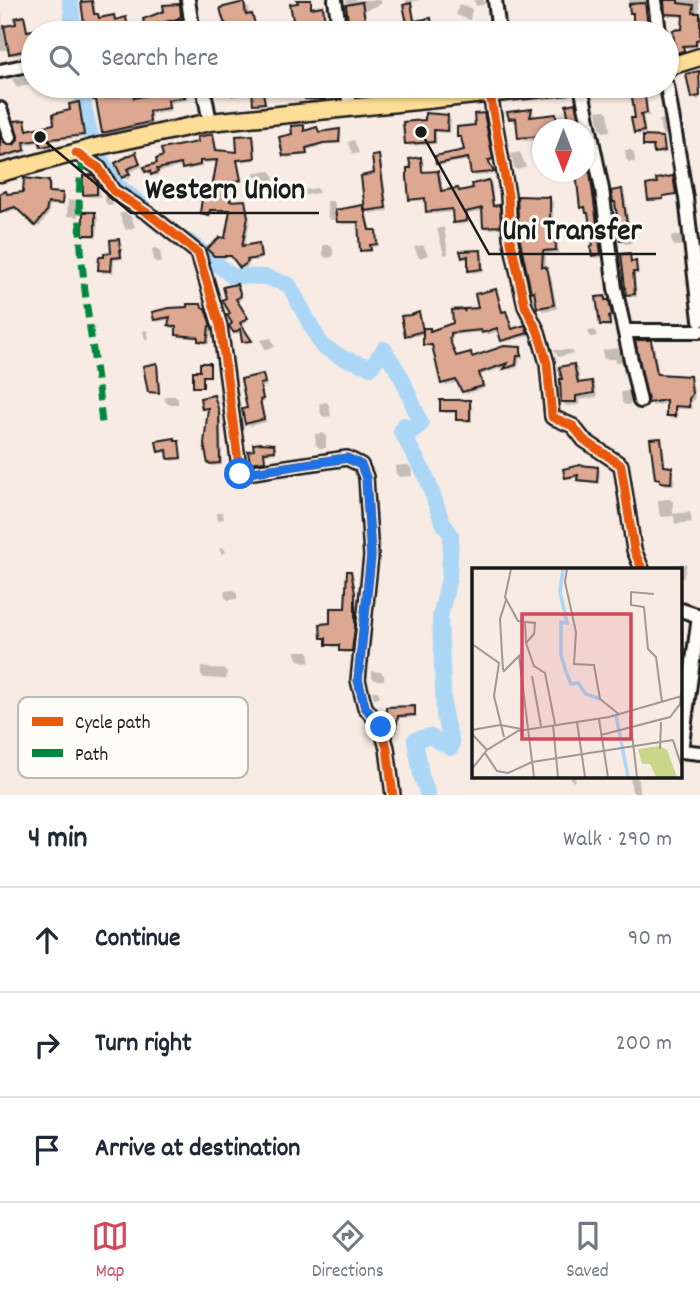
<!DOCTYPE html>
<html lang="en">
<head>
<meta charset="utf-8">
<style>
  :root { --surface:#fff; --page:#f6f6f7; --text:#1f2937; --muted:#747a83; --line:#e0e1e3; --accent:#d1495b }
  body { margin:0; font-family:Dekko,sans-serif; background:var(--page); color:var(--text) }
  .compass { position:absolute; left:532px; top:119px; width:63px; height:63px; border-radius:50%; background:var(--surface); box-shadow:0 2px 5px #0004; rotate:180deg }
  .stop { position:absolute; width:21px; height:21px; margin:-16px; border:5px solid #1a73e8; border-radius:50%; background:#fff }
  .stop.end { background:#1a73e8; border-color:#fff; box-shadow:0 2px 7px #0008 }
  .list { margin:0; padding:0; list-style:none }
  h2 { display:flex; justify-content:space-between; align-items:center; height:91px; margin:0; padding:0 28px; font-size:30px }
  h2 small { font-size:23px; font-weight:400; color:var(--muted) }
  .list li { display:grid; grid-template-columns:46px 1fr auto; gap:21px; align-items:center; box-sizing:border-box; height:105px; padding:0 28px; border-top:2px solid var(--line) }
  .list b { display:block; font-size:26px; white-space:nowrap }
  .list em { font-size:23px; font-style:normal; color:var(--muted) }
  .icon { flex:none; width:38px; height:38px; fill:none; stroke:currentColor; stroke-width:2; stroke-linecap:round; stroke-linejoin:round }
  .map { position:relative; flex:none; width:700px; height:795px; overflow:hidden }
  .search { position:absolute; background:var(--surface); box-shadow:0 2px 5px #0004; left:21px; right:21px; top:21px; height:77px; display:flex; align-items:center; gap:18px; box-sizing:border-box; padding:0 24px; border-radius:38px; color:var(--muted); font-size:26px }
  .sheet { height:406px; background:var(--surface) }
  nav { display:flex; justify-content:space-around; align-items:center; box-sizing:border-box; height:98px; border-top:2px solid var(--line); background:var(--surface); font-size:19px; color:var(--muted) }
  nav a { display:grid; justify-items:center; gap:4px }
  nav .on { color:var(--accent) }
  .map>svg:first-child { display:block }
  .shadow { fill:#0003 }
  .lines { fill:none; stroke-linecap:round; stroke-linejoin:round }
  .stream { stroke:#728c9f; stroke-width:2.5 }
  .river { stroke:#abd6f6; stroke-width:16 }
  .building { fill:#dda892; stroke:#1c1c1c; stroke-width:2 }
  .minor-casing { stroke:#1c1c1c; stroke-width:18 }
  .major-casing { stroke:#1c1c1c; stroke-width:21 }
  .minor { stroke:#fdfcf7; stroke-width:12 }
  .major { stroke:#fedd96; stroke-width:16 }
  .quiet { stroke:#00873e; stroke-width:7; stroke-dasharray:14 7; stroke-linecap:butt }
  .cycleway-casing { stroke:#fdfcf7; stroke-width:13 }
  .cycleway { stroke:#e8590c; stroke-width:9 }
  .route { stroke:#1a73e8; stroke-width:9 }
  .inset-river { fill:none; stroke:#abd6f6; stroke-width:3.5 }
  .inset-road { fill:none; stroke:#9f9893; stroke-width:2 }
  .view { fill:#d1495b; fill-opacity:0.15; stroke:#d1495b; stroke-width:3.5 }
  .inset-edge { fill:none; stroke:#1c1c1c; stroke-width:3.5 }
  .key { fill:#fdfcf7; stroke:#bab9b5; stroke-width:2 }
  .key-label { font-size:19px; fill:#1c1c1c }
  .leader { fill:none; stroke:#1c1c1c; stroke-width:2.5 }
  .callout-dot { fill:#1c1c1c; stroke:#fdfcf7; stroke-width:2.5 }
  .callout-label { font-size:30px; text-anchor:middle; font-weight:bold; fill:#1c1c1c; stroke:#fdfcf7; stroke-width:6; stroke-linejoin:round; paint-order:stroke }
</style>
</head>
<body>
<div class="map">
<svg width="700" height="795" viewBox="0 0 700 795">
  <rect width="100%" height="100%" fill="#f7ebe3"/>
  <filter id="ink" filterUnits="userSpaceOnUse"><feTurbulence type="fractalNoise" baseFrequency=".0143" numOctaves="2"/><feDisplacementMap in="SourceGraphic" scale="14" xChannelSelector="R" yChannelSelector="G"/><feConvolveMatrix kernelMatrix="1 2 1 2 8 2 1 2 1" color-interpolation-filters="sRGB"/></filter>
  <g filter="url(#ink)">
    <g class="shadow">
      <polygon points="299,0 312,0 312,10 323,8 325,10 326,25 319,26 321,33 308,33 308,31 298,32 296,30"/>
      <polygon points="346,0 381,0 381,4 365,10 367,24 378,24 380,26 381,33 351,33"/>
      <polygon points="406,0 420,0 412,2 416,22 431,20 434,24 435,33 405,33 403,26 408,24"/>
      <polygon points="473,0 484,0 485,4 477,6"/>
      <polygon points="629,0 646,0 651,33 635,32"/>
      <polygon points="666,0 699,0 700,41 698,42 698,47 685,48 685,53 679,55 677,52 684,31 685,17 670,16 667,13"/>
      <polygon points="92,2 95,5 96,16 102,19 114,17 117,20 125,19 131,33 107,33 106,31 89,33 86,31"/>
      <polygon points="244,4 249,9 252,30 237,32 226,21"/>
      <polygon points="459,4 472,9 470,20 456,15"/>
      <polygon points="179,5 182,8 183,19 180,21 149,29 146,26"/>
      <polygon points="0,11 2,13 2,28 19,26 24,18 28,32 41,33 33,33 33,55 32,52 12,56 9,50 0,50"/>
      <polygon points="578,29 591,29 593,33 579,33"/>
      <polygon points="699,73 700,99 696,100 693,97"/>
      <polygon points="25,76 29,85 17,88 12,79"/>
      <polygon points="123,86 134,86 136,99 159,95 158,89 183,86 186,89 188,100 170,103 171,111 151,114 152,125 107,135 103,132 98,103 94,99 105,93 108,99 124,97"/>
      <polygon points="218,86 335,86 337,96 326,97 326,100 309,101 306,90 291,91 291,93 265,95 266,104 257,105 254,92 235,96 261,90 221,92"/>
      <polygon points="356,86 384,86 385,96 362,98"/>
      <polygon points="402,86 426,86 426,90 404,92"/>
      <polygon points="644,97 647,101 649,116 643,116 646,134 638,135 635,132 637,119"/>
      <polygon points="78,104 81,107 86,137 51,141 53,147 45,149 41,142 26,145 27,152 2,159 0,157 0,137 6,146 14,147 21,138 25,122 28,132 56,126"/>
      <polygon points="575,105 578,108 582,130 573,130"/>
      <polygon points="605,110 608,113 610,131 603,132 600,128 597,111"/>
      <polygon points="531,111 535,115 534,118 556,116 560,120 561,130 542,130 542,140 524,141 520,137 518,121 514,122 510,118"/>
      <polygon points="484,115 486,117 494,161 489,162 494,174 475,176 470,160 440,165 437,163 466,152 459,136 477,127"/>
      <polygon points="448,117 451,120 450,133 436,132 437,144 409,146 407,143"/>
      <polygon points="663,119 666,122 668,135 664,135 661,132 659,120"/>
      <polygon points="303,127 306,132 317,129 320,134 339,131 341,133 341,144 327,144 308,150 308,155 287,158 284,155 294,136"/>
      <polygon points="212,136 218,152 239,154 252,136 255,139 256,160 238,162 242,182 234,185 231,203 244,202 247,205 250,220 244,248 258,245 263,259 247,262 249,265 244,270 234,257 218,258 210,250 226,240 232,212 211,212 211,216 202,213 212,196 219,162 201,163 202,167 186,170 183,166 158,172 159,175 155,176 147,171"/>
      <polygon points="662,139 667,153 658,154 655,148 647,148 644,146"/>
      <polygon points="354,140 359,153 353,154 348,142"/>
      <polygon points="625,150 631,150 634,153 635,162 629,162 626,159"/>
      <polygon points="520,152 526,167 517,170 514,167 511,154"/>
      <polygon points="136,154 142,167 129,172 131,177 127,180 117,164"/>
      <polygon points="378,157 381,160 388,211 370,213 367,210"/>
      <polygon points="584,157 588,160 603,257 596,258 593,255 595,247 590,215 587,209 581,207 577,172 584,172"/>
      <polygon points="421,159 423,161 424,173 438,172 441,175 443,193 475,189 489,182 492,185 494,207 502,210 503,228 487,229 484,226 484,211 468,214 469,223 458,225 455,222 454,212 431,214 428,211 427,200 413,201 410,199 414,169"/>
      <polygon points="270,171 273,174 274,181 258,183 255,180 254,172"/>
      <polygon points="673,178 677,195 664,197 664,200 652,201 650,199"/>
      <polygon points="96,181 99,186 100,197 88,197 85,194"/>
      <polygon points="48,182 51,185 51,194 62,194 65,197 64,206 50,205 48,215 39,227 19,208 6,213 4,210 0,195 24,194"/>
      <polygon points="317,188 319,193 304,195 303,190"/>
      <polygon points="621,191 625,195 632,243 625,244 621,239 617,204 614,201"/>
      <polygon points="103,193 105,196 114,205 109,206 106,203"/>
      <polygon points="549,198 553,202 553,234 558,238 559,253 546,254 546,268 551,276 557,309 543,311 539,307 536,295 532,291"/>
      <polygon points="68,200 78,201 78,217 67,216"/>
      <polygon points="327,201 332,201 335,204 335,212 363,207 366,209 371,232 375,231 378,234 379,246 372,247 372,252 365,252 362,250 360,224 341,224 338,219 331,220 328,217"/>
      <polygon points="126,212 131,217 135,227 126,230 119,214"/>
      <polygon points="95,213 98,216 97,237 87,237 84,234"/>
      <polygon points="444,227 448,254 444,255 437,229"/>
      <polygon points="681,235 684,238 684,245 675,246 672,243 671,236"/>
      <polygon points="118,241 121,244 123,259 114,260 113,273 103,273 100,270 113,255"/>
      <polygon points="323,245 330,245 333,248 333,257 326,258 323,255"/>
      <polygon points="423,245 428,255 419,258 414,247"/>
      <polygon points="157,248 160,251 162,262 157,263 154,260 152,249"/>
      <polygon points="480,252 483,255 484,271 473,273 470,270 470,259 466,260 464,257"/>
      <polygon points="629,255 633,263 638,266 639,274 635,275 637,297 630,297 627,294"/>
      <polygon points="238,288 242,298 237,302 248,321 241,326 252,342 244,341 242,330 237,334 235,332 232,314"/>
      <polygon points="496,291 504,313 509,315 513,331 524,327 529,336 505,342 500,331 486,335 484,332 452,335 453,339 450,340 457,358 470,354 473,357 521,349 523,352 523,358 520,358 518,367 509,370 505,367 481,375 485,388 466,394 459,382 446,386 443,383 434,347 428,347 425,345 425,334 409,337 407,335 419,314 424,329 429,329 432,332 455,324 467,315 481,309"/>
      <polygon points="604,298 611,304 614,317 611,318 611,327 604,327 602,324"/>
      <polygon points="201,306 208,312 212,328 209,344 202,343 200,339 180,337 177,334 178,328 170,324 171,319 158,322 156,319"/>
      <polygon points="147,330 149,339 145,340 143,331"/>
      <polygon points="595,330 597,336 590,337 588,331"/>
      <polygon points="271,338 275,347 265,349 261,340"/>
      <polygon points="650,341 654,345 659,376 689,378 692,382 695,398 691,403 692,409 677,409 678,418 671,419 667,415 667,403 653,406 650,402"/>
      <polygon points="618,348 623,361 616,363 614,359 605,359 603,357 603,350"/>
      <polygon points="554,350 571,350 574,353 558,357"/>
      <polygon points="156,365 158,367 160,394 150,391"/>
      <polygon points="209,365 211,377 204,377 204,388 196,388 195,387 202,373"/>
      <polygon points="573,366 578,370 580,385 591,382 595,387 597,397 579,400 580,405 566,406 562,402"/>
      <polygon points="263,376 267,386 262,387 265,402 262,403 266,422 250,426 247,423 249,410"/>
      <polygon points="628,391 633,404 625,405 622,402 621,392"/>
      <polygon points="165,396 175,396 178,399 178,404 168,404 165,401"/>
      <polygon points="214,397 221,415 222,465 212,466 209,463 209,410 204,408"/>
      <polygon points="469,401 472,404 472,422 461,422 458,413 444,413 442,410"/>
      <polygon points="326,402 329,405 331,416 324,417 321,414 319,404"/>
      <polygon points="323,433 326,436 326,448 319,448 316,445 315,434"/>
      <polygon points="174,440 180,445 182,459 172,461 169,452 162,453 159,451"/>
      <polygon points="660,440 663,443 666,468 674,471 674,485 665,485 657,477"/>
      <polygon points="274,446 276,453 265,454 266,463 254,464 251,462 250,453"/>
      <polygon points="408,465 411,468 412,476 399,477 396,474 395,466"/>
      <polygon points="598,468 600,471 599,484 582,482 579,477 569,479 566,477"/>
      <polygon points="670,499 673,502 673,514 690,512 692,522 675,524 674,516 662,517 659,514 658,500"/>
      <polygon points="222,512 224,519 218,520 216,513"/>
      <polygon points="223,547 226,552 222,554 219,549"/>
      <polygon points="680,563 687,564 683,579 681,578 681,569 678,569"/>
      <polygon points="350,573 353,576 356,596 354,653 343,653 341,647 331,647 328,640 322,637 347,610"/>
      <polygon points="234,590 237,593 237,599 228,600 225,597 224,591"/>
      <polygon points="296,651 307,651 310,654 309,663 299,660 296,657"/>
      <polygon points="201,667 224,669 227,672 226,679 204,678 201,675"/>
      <polygon points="372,671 381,672 384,675 384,680 375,680 372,677"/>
      <polygon points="372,691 378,691 380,697 374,698"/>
      <polygon points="414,708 417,717 400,718 396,733 388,720"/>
      <polygon points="569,776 573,776 576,779 573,782"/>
      <polygon points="630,777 635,777 639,780 640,794 635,794 632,791"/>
    </g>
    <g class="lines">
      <polyline class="stream" points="488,0 491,33"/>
      <g class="river">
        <polyline points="70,0 74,33"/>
        <polyline points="79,86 94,149 117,185 143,206"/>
        <polyline points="188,241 232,276 266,277 289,285 322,346 343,358 371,367 384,349 402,378 421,424 412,431 404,425 401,431 426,476 442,521 451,535 449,578 440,617 444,715 452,744 451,748 429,736 415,740 421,775 428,795"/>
      </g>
    </g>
    <g class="building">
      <polygon points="297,0 311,0 311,8 323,6 325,24 318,24 320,33 307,33 307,30 295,30 290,4 298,3"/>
      <polygon points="664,0 678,0 678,3 694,5 693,13 700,13 700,39 696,40 696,45 683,46 684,51 675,53 673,30 682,29 683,15 665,14"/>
      <polygon points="92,1 94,14 98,14 99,18 114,15 115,20 126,17 129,33 105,33 104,29 85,31 81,2"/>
      <polygon points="244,2 246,15 252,14 255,24 231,28 224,22 220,8"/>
      <polygon points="362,2 365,20 348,21 346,5"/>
      <polygon points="411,3 414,21 431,18 433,33 403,33 400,24 407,23 403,5"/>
      <polygon points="645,3 649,33 633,33 633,13 630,13 629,4"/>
      <polygon points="180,4 181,16 177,19 145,27 143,19 164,11 163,5"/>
      <polygon points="24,16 27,31 33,30 33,49 9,54 4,26 16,24 15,18"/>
      <polygon points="699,71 700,96 691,98 686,74"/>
      <polygon points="121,86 132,86 134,98 157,93 156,88 184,86 185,97 168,100 169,108 149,111 150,122 102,133 96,100 93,100 93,91 106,91 106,98 122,95"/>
      <polygon points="229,86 291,86 291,91 263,93 265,103 253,104 252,91 232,95"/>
      <polygon points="304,86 336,86 336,95 325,95 325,99 305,99"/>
      <polygon points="356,86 383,86 383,94 357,96"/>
      <polygon points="645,96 647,113 641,114 644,131 634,133 631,118 635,118 632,97"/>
      <polygon points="79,102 84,135 50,139 51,145 41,147 39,140 24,142 25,150 0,157 0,135 4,143 8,145 14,145 18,139 14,121 25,120 27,130 54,124 53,114 70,110 69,104"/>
      <polygon points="575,103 581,129 571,130 566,105"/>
      <polygon points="532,109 530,117 556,114 558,130 542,130 542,136 518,138 516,118 509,119 507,112"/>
      <polygon points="425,113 448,115 447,131 434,130 434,142 405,144 403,122 425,120"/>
      <polygon points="484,113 493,159 488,160 494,172 471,174 468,158 436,164 435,156 464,150 461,137 457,137 457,127 475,125 474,114"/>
      <polygon points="304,125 304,131 317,127 319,132 340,129 339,142 323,143 306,148 307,154 283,156 279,137 292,134 291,126"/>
      <polygon points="213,134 216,150 237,152 236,136 253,135 255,158 237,160 241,180 232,182 230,201 245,200 248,217 242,246 259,243 261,257 247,260 248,262 240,268 231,256 214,256 207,249 220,237 225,238 230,210 210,210 209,215 200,213 203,192 211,194 217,160 200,161 200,165 182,169 181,164 157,169 158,172 151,175 150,171 145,172 144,167 157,163 156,159 163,156 161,149 198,142 197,137"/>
      <polygon points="643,136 663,137 665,151 654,153 653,146 643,146"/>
      <polygon points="136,152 140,164 127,169 130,174 122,178 115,163"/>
      <polygon points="379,155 386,208 365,211 361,176 374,173 372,156"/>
      <polygon points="421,157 422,172 438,171 441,191 458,188 459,191 473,188 472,184 489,180 493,206 500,205 501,226 483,227 482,208 466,212 467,221 453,223 452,209 426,212 425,198 409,200 407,177 407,168 411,168 409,159"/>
      <polygon points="576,172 590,172 601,254 592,256 590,246 593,246 588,213 586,213 585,207 580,208"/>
      <polygon points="93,175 97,181 97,194 83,195 83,176"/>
      <polygon points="673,176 676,194 663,196 663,199 648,200 646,185 657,183 656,179"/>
      <polygon points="24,178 49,181 49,192 63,193 62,204 48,203 46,212 35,226 15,207 0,212 0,193 6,191 7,194 23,192"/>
      <polygon points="622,189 629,239 620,240 615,202 613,202 611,191"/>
      <polygon points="517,196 550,197 550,232 555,232 556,250 543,251 542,267 546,267 548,271 554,305 537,308 534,291 531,292 519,236"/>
      <polygon points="363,205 369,230 376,230 377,244 370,245 371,250 360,251 358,222 337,222 335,210"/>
      <rect x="83" y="212" width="12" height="23"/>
      <polygon points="119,239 121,257 112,258 111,271 98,270 99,257 104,257 104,254 111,253 110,240"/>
      <polygon points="481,250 482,269 468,271 468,256 462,258 460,251"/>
      <polygon points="630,253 631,262 636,261 637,272 633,272 635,294 626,295 621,254"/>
      <polygon points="237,284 241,296 236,299 248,318 240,323 252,341 242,342 240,329 234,333 229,326 232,323 227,315 230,313 222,300 226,298 223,287"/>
      <polygon points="496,289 502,312 506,311 512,329 525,325 528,333 501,341 497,328 482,333 481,330 451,333 451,337 449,338 456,356 471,352 472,357 504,346 521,347 521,356 517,356 516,365 504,369 508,363 479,373 483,386 462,392 456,380 441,384 432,345 423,345 423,331 405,336 401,316 411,315 419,312 423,331 423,328 430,328 430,331 453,323 452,310 463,309 465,312 464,309 478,308 475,294"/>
      <polygon points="605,296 605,300 609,300 612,315 609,316 610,325 600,325 596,297"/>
      <polygon points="187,304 201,304 202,308 205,308 211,326 209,326 207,342 198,341 198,337 176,335 176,327 168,325 170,317 154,320 152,312 169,308 187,307"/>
      <polygon points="635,340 651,340 657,374 690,376 692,394 689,399 689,407 675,406 675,416 666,416 666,400 648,403"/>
      <polygon points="157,363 159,393 148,392 143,366"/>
      <polygon points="200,363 210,363 210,376 203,376 203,387 193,387 193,371 200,371"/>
      <polygon points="574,364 578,383 592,381 594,393 576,396 576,402 561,402 560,379 562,379 559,367"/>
      <polygon points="263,374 265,383 260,384 263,399 260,400 264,419 245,424 242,409 247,408 241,379"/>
      <polygon points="214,395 219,412 220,463 208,464 204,444 208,408 202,409 200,398"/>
      <polygon points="440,400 470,400 470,420 456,420 456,411 440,411"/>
      <polygon points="175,438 175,441 179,441 181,458 168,459 167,450 158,452 156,441"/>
      <polygon points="661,438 664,466 672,467 671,483 660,482 660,479 655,478 650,439"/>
      <polygon points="261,443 274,444 275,451 264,452 265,461 250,463 248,451 254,450 253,444"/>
      <polygon points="580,465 598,467 597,482 577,480 578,475 565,478 563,469"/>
      <polygon points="347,571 351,571 355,593 355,628 352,651 339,651 339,645 326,645 326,638 321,638 320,624 330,623 330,608 345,608"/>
      <polygon points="415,706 415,715 398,716 395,731 391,731 387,720 386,707"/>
    </g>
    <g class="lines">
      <g class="minor-casing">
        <g id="minor">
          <polyline points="188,0 193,33"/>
          <polyline points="335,0 340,33"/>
          <polyline points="495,0 499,33"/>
          <polyline points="655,0 659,33"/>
          <polyline points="151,33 192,25"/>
          <polyline points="0,71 33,64"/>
          <polyline points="203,86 210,122"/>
          <polyline points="347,86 350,108"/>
          <polyline points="581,86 602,189 615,288 640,401"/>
          <polyline points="667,86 686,198 700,320"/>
          <polyline points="490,94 508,195 510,237 525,306 538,332 547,363 552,417 573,426 584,440 621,465 634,550 642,569"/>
          <polyline points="0,109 10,137"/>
          <polyline points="76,153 99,168 113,191 149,214 198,253 220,326 240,474 347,458 361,465 366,477 371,556 358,680 365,707 381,727 387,748 393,795"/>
          <polyline points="626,331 700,331"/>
          <polyline points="681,610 699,616 681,751"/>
          <polyline points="681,751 700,753"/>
        </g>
      </g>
      <g class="major-casing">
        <g id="major">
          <polyline points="667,67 700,57"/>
          <polyline points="0,173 100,146 210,122 564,86"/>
        </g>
      </g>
      <use href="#minor" class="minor"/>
      <use href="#major" class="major"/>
      <path class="quiet" d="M84 158C78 181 79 203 80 227 82 293 96 358 102 424"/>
      <g class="cycleway-casing">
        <g id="cycleway">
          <polyline points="490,94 508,195 510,237 525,306 538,332 547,363 552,417 573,426 584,440 621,465 634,550 642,569"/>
          <polyline points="76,153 99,168 113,191 149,214 198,253 220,326 240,474 347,458 361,465 366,477 371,556 358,680 365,707 381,727 387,748 393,795"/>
        </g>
      </g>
      <use href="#cycleway" class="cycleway"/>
    </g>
  </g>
  <g class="lines" filter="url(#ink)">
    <polyline class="route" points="240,474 347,458 361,465 366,478 371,556 358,680 365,707 381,727"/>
  </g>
  <g transform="translate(472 568)">
    <rect width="210" height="210" fill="#f7ebe3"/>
    <path d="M187 178 195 182 205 209H184L178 196H170L166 181Z" fill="#cad78b"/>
    <path class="inset-river" d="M91 1 88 24 95 55 89 54V87L94 104 99 116 106 115 114 126 128 131M144 147 156 209"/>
    <path class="inset-road" d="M39 1 33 29 46 53 63 55 62 66 54 75 62 98 73 105 83 156M95 1 93 14 104 64 102 96 122 97 128 131 148 147M182 26 159 24V37L172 39 176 81 184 89 190 134M53 53 54 75M0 76 27 95 22 128 32 169M31 102 28 51 34 32M31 104 47 88 62 209M60 108 69 158M158 149 165 209M127 151 136 209M105 154 113 209M81 157 86 209M0 162 28 157 50 161M0 166 15 182M129 167 198 149 208 136 210 116M201 172 210 200M188 181 189 154M13 185 25 203 36 205 60 194 201 172M0 201 15 182 46 163 137 149 210 128"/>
    <path class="view" d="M50 46H159V171H50Z"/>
    <rect width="210" height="210" class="inset-edge"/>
  </g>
  <rect x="18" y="697" width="230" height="81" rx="10" class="key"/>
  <rect x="32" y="717" width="31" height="9" fill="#e8590c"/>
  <rect x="32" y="749" width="31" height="8" fill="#00873e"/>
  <g class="key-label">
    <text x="75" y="728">Cycle path</text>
    <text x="75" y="760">Path</text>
  </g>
  <path class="leader" d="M40 137L131 213H319M421 132L489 254H656"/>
  <g class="callout-dot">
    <circle cx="40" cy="137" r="7"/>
    <circle cx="421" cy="132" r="7"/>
  </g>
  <g class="callout-label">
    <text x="225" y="198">Western Union</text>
    <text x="572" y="239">Uni Transfer</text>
  </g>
</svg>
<svg class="compass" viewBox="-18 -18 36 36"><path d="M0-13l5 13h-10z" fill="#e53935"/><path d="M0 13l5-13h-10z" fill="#747a83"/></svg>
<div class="stop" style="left:240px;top:474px"></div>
<div class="stop end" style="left:381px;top:727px"></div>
<div class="search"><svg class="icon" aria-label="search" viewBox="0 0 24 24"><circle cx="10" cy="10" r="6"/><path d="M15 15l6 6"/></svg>Search here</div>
</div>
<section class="sheet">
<h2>4 min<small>Walk · 290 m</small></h2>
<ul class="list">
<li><svg class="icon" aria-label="ahead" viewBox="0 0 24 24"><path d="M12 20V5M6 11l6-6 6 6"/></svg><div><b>Continue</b></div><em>90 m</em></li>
<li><svg class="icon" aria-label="right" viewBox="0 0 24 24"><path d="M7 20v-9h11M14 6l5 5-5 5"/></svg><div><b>Turn right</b></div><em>200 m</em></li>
<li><svg class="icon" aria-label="arrive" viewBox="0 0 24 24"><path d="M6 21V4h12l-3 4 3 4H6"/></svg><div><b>Arrive at destination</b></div></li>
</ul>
</section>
<nav>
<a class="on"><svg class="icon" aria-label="map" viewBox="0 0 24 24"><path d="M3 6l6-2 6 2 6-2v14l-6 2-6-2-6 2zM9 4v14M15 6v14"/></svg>Map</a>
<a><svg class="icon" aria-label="directions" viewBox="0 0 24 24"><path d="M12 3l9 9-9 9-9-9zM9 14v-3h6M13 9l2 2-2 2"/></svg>Directions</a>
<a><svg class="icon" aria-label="saved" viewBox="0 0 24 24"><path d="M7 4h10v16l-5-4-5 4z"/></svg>Saved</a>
</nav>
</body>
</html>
